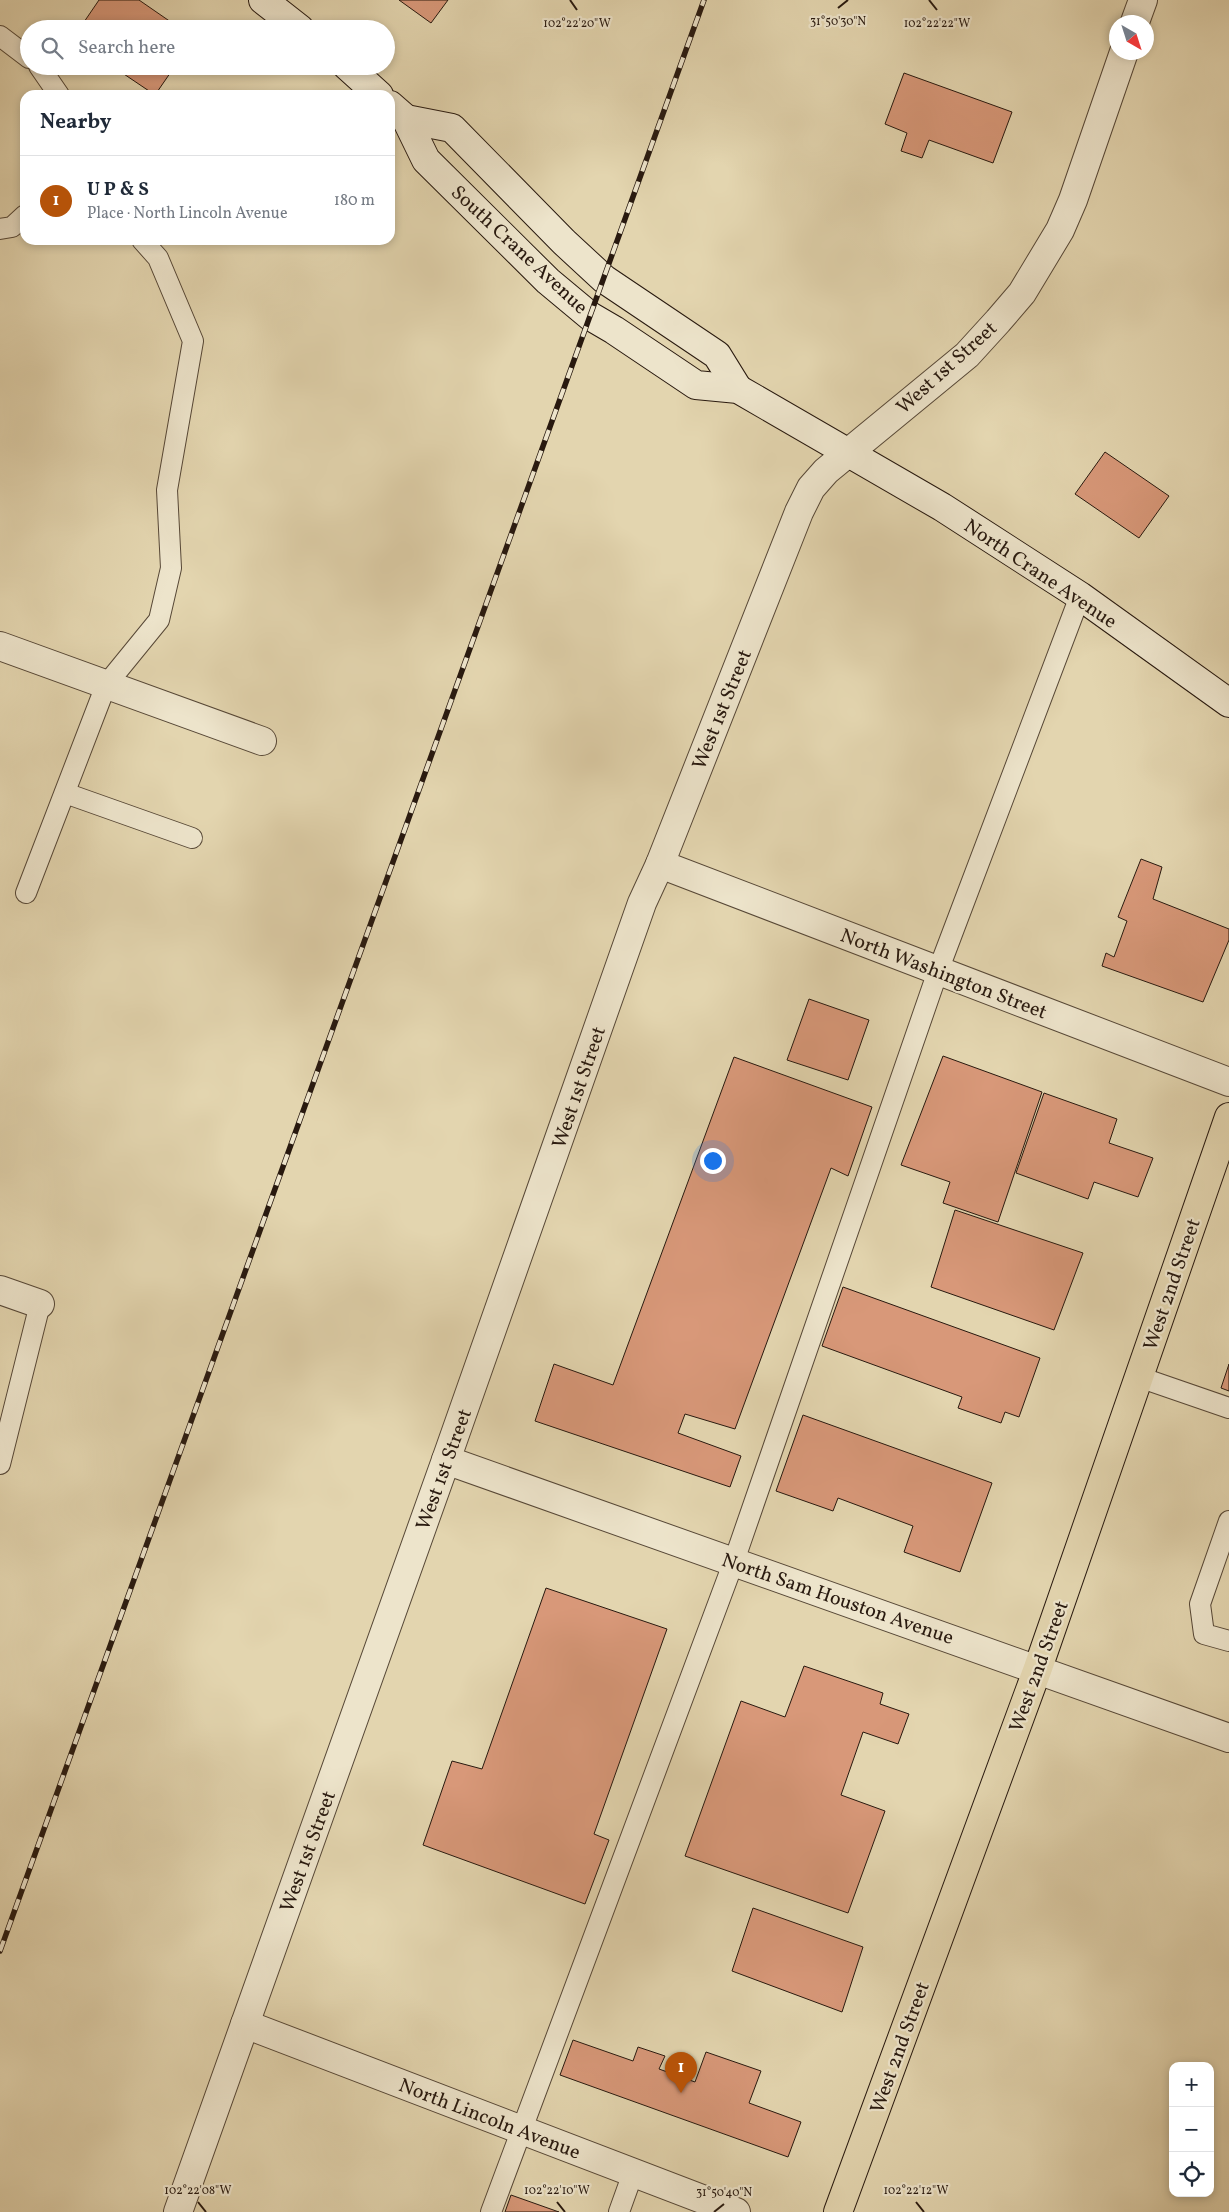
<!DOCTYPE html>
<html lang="en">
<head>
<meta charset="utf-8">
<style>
  :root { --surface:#fff; --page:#f6f6f7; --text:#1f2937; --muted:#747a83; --line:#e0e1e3; --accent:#b45309 }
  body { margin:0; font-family:Vollkorn,serif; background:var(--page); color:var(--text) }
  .controls { position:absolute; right:15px; bottom:15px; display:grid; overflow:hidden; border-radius:10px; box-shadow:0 2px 8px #0003 }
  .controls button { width:45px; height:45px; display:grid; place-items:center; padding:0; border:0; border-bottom:1px solid var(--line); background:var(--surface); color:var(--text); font:25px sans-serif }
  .compass { position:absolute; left:1109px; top:15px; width:45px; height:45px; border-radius:50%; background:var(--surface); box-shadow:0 2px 8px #0003; rotate:141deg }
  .you { position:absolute; left:712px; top:1160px; width:18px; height:18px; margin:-12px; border:4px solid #fff; border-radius:50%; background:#1a73e8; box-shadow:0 0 0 8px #1a73e833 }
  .badge { display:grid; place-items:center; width:32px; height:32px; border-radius:50%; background:var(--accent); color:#fff; font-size:16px; font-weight:700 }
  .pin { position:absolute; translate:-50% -41px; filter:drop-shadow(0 1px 2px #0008) }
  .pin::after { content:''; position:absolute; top:26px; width:18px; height:15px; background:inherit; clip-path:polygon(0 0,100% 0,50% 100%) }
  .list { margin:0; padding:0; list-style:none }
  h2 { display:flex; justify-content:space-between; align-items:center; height:65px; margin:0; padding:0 20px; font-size:21px }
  h2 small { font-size:16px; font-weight:400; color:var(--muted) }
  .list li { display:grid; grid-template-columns:32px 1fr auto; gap:15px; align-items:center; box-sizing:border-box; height:90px; padding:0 20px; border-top:1px solid var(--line) }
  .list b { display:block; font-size:19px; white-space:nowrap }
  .list p { margin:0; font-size:16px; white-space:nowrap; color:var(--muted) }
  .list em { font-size:16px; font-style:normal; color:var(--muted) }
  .icon { flex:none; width:28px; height:28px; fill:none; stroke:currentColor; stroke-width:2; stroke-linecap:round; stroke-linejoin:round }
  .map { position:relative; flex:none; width:1229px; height:2212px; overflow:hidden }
  .search { position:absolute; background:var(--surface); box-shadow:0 2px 8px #0003; left:20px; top:20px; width:375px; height:55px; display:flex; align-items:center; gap:12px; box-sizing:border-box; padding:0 18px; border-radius:28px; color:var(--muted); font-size:19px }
  .panel { position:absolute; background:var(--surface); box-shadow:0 2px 8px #0003; left:20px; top:90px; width:375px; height:155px; border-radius:15px }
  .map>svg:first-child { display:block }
  .building { fill:#d89879; stroke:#28190f }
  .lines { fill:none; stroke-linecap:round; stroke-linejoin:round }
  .service-casing { stroke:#574837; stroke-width:22 }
  .minor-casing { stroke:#574837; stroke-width:30 }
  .secondary-casing { stroke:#28190f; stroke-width:30 }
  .primary-casing { stroke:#28190f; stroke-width:30 }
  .service { stroke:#ede4cb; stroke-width:20 }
  .minor { stroke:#ede4cb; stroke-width:28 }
  .secondary { stroke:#ede4cb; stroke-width:28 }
  .primary { stroke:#e3d5af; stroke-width:28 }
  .rail-casing { stroke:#28190f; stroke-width:5.5 }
  .rail { stroke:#ede4cb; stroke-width:4; stroke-dasharray:11; stroke-linecap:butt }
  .ticks { fill:none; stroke:#28190f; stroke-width:2 }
  .labels { text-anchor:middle; stroke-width:4.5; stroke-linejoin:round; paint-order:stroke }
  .street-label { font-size:20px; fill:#28190f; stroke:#ede4cb }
  .ticks-label { font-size:12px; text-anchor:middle; fill:#28190f; stroke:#ede4cb; stroke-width:4.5; stroke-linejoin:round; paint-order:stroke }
</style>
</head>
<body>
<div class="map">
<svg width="1229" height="2212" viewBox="0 0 1229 2212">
  <rect width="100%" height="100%" fill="#e3d5af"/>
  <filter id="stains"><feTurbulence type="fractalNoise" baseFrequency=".004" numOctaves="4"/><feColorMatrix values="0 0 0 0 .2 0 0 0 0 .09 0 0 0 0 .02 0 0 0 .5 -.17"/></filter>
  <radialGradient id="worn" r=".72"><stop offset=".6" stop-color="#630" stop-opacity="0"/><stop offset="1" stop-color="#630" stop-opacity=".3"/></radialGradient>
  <g class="building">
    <polygon points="99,0 139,0 181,29 87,29 89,26 84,22"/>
    <polygon points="399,0 448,0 431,23"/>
    <polygon points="112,66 175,66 155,95"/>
    <polygon points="904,73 1012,112 993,163 929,140 922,158 901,151 907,133 885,124"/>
    <polygon points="1105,452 1169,496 1139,538 1075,494"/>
    <polygon points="1141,859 1162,867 1153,899 1229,929 1229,940 1203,1002 1102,966 1106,953 1114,957 1127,921 1118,917"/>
    <polygon points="809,999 869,1020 848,1080 787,1060"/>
    <polygon points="943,1056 1042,1092 998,1222 943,1203 950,1182 901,1165"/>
    <polygon points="734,1057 872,1107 848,1176 831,1168 735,1429 685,1414 678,1433 741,1456 730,1487 535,1421 554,1364 613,1385"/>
    <polygon points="1044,1093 1117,1119 1109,1143 1153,1158 1138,1197 1094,1182 1088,1199 1016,1173"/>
    <polygon points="955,1210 1083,1253 1054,1330 931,1287"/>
    <polygon points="843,1287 1040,1358 1019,1417 1005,1412 1001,1423 958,1408 962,1397 822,1346"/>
    <polygon points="1229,1364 1229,1391 1221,1388"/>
    <polygon points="803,1415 992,1483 960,1572 904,1552 913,1526 838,1498 833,1511 776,1491"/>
    <polygon points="546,1588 667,1629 594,1834 609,1840 585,1904 423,1845 452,1761 482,1769"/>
    <polygon points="804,1666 883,1693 880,1704 909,1714 898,1744 863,1732 841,1795 885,1811 848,1913 685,1856 741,1701 785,1717"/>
    <polygon points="753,1908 863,1947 842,2012 732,1971"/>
    <polygon points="573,2040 633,2061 638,2047 665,2056 659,2069 695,2082 706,2052 761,2071 749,2103 801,2122 788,2157 560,2075"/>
    <polygon points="511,2195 559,2212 505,2212"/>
  </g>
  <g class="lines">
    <g class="service-casing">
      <g id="service">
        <polyline points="0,36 29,58"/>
        <polyline points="39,66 59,95"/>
        <polyline points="0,229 12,227 25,215"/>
        <polyline points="65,793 192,838"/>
        <polyline points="26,893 106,685 159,620 171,568 167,490 193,341 158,258 142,240"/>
        <polyline points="1139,1377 1229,1408"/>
        <polyline points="0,1464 40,1304"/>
        <polyline points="1229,1521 1200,1604 1204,1634 1229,1641"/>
        <polyline points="491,2212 734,1561 938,971 1080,596"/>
        <polyline points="619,2212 633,2173"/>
      </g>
    </g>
    <g class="minor-casing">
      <g id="minor">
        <polyline points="1135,22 1143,0"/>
        <polyline points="0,646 262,741"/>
        <polyline points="660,864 1229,1082"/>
        <polyline points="0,1290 40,1304"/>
        <polyline points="446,1460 1229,1738"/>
        <polyline points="245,2024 736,2212"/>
        <polyline points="178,2212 446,1460 642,903 660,864 799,512 811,488 826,471 967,355 998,321 1022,293 1060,230 1073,200 1124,52"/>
      </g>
    </g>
    <g class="secondary-casing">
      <g id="secondary">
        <polyline points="263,0 300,29"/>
        <polyline points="347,66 379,95"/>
        <polyline points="390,105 406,119 426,160 548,281 590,316 614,330 696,385 738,389 942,507 1080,596 1229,703"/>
        <polyline points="406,119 452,128 564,242 604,279 717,355 738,389"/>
      </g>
    </g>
    <g class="primary-casing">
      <polyline id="primary" points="838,2212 1038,1668 1229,1117"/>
    </g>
    <use href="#service" class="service"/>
    <use href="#minor" class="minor"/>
    <use href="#secondary" class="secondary"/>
    <use href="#primary" class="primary"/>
    <g class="rail-casing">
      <polyline id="rail" points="0,1951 704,0"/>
    </g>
    <use href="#rail" class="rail"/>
  </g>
  <path class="ticks" d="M570 0 577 10M929 0 937 10M838 8 848 0M198 2202 206 2212M557 2202 565 2212M916 2202 924 2212M714 2212 724 2204"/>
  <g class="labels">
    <g class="street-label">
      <text transform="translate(520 249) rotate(43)" y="7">South Crane Avenue</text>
      <text transform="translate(946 367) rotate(-42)" y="7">West 1st Street</text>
      <text transform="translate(1041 573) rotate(34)" y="7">North Crane Avenue</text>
      <text transform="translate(721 709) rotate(-68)" y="7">West 1st Street</text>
      <text transform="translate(944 973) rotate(21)" y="7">North Washington Street</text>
      <text transform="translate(578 1087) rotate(-71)" y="7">West 1st Street</text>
      <text transform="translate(1171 1284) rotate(-71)" y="7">West 2nd Street</text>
      <text transform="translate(443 1469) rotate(-70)" y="7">West 1st Street</text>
      <text transform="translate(838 1598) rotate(19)" y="7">North Sam Houston Avenue</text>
      <text transform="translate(1038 1666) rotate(-70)" y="7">West 2nd Street</text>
      <text transform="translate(307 1851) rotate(-70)" y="7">West 1st Street</text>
      <text transform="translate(899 2047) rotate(-70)" y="7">West 2nd Street</text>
      <text transform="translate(490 2118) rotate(21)" y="7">North Lincoln Avenue</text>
    </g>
  </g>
  <g class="ticks-label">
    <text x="838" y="25">31°50'30"N</text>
    <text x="577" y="27">102°22'20"W</text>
    <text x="937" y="27">102°22'22"W</text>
    <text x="198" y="2194">102°22'08"W</text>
    <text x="557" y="2194">102°22'10"W</text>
    <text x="916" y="2194">102°22'12"W</text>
    <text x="724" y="2196">31°50'40"N</text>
  </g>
  <rect width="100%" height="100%" filter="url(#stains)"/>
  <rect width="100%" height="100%" fill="url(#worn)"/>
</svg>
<div class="controls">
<button>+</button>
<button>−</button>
<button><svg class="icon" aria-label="locate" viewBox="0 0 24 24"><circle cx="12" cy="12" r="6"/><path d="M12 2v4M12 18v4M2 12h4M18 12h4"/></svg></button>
</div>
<svg class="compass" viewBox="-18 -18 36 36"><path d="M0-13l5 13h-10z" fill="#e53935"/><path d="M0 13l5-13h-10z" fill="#747a83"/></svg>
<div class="you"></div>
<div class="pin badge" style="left:681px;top:2093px">1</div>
<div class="search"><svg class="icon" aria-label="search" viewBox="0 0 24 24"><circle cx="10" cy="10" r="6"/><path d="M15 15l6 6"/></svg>Search here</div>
<section class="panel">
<h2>Nearby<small></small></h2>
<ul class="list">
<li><span class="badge">1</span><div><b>U P &amp; S</b><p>Place · North Lincoln Avenue</p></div><em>180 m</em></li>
</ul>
</section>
</div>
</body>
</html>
